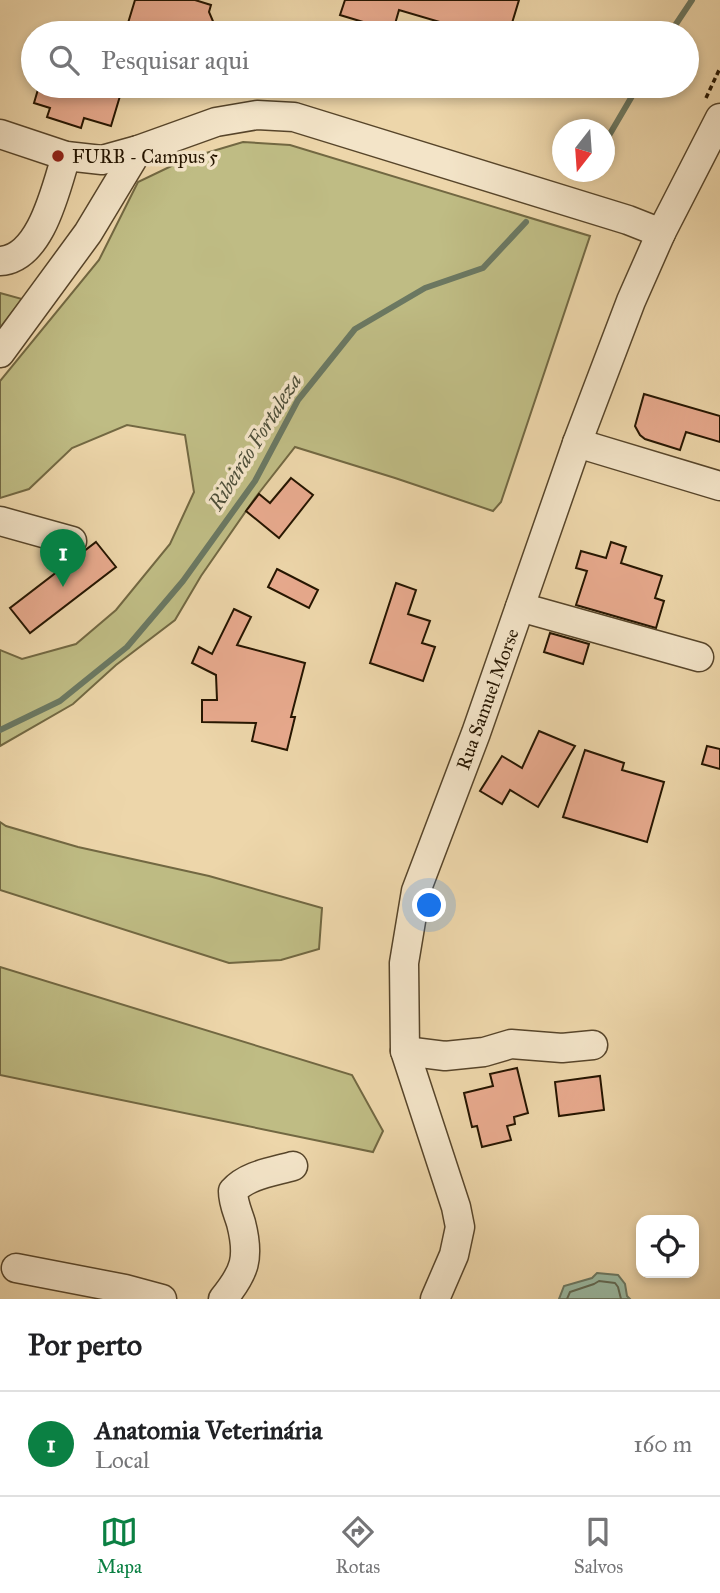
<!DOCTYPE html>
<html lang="pt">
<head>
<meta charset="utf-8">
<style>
  :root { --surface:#fff; --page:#f6f6f6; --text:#202124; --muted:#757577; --line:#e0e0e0; --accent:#0b8043 }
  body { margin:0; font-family:"IM FELL Great Primer",serif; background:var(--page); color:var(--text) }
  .controls { position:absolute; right:21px; bottom:21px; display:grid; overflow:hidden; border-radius:14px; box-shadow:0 4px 10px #0003 }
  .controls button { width:63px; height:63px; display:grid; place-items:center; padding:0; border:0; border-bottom:2px solid var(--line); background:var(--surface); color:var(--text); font:35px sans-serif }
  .compass { position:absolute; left:552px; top:119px; width:63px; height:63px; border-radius:50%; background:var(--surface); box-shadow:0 4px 10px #0003; rotate:197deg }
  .you { position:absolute; left:430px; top:906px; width:24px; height:24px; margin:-18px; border:5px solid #fff; border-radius:50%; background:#1a73e8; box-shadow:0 0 0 10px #1a73e833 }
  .badge { display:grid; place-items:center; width:46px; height:46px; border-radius:50%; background:var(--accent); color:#fff; font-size:23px; font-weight:700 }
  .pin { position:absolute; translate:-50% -58px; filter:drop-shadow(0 2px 4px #0008) }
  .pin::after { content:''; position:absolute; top:37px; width:24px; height:21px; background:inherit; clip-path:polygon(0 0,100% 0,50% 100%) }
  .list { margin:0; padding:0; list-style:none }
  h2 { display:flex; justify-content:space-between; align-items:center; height:91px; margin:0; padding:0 28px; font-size:30px }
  h2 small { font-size:23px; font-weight:400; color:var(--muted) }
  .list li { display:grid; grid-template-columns:46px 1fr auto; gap:21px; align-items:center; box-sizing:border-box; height:105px; padding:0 28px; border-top:2px solid var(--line) }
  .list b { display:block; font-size:26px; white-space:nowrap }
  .list p { margin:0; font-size:23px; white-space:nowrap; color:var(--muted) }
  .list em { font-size:23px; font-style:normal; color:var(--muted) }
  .icon { flex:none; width:38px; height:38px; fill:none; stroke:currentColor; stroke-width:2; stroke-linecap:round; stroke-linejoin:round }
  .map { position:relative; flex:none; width:720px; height:1299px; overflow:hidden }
  .search { position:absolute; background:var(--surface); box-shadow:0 4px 10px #0003; left:21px; right:21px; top:21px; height:77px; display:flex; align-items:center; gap:18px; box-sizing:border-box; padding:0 24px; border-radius:38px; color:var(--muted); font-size:26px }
  .sheet { height:196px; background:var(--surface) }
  nav { display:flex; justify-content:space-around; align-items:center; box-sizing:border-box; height:98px; border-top:2px solid var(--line); background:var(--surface); font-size:19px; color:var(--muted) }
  nav a { display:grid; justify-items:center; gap:4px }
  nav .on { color:var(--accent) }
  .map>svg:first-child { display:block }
  .green { fill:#bfbc84; stroke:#726842; stroke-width:2 }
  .water { fill:#9abaa3; stroke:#6b7862; stroke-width:2 }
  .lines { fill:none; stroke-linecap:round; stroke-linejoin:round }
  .shore { stroke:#606852; stroke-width:2 }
  .stream { stroke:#6b7862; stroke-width:6 }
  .building { fill:#e8aa8e; stroke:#251500; stroke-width:2 }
  .minor-casing { stroke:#57452a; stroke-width:31 }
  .path { stroke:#251500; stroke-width:3.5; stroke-dasharray:5 3.5; stroke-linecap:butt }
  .minor { stroke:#f3e4c8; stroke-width:28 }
  .poi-dot { fill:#8f2418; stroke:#f3e4c8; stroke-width:2.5 }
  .labels { text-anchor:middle; stroke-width:7; stroke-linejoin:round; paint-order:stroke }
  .poi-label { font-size:19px; fill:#251500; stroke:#f3e4c8; text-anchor:start }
  .street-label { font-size:19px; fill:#251500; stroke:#f3e4c8 }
  .water-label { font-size:21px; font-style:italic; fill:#4e4f39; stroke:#f3e4c8 }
</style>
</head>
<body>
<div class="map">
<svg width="720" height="1299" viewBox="0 0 720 1299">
  <rect width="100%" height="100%" fill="#edd6aa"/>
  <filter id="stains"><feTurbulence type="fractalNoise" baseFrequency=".00286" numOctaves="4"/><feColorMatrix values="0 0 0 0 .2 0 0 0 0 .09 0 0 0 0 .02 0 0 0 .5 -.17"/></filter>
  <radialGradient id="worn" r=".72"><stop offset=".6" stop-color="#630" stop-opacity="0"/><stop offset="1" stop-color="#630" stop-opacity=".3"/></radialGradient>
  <g class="green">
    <polygon points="243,142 290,145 590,236 501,502 493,511 395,478 295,447 255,498 201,576 175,620 116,665 73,704 0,746 0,650 22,659 76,644 116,610 170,544 194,492 185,435 127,425 72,448 29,489 0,498 0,381 99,260 138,182 186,159"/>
    <polygon points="0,293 22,299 0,328"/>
    <polygon points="0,822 6,826 78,847 209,876 322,908 319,949 281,960 229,963 0,890"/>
    <polygon points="0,967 352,1075 383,1131 373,1152 0,1075"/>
  </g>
  <polygon class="water" points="597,1273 618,1275 625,1284 627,1296 630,1299 559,1299 564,1286 592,1278"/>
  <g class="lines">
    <polyline class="shore" points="567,1299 570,1292 594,1284 599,1281 615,1283 618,1287 621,1299"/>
    <g class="stream">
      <polyline points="670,33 692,0"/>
      <polyline points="604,144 638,86"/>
      <polyline points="585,173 585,172"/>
      <polyline points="0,730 60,701 127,647 183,581 255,481 298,400 355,329 425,288 483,268 526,222"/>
    </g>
  </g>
  <g class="building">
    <polygon points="135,0 195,0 211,5 209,12 218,33 125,33"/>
    <polygon points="345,0 519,0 509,33 477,33 399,10 393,31 340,15"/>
    <polygon points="39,86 123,86 111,126 84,118 81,128 47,117 50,108 34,103"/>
    <polygon points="644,394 720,416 720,442 686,432 680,450 645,439 640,435 635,426"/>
    <polygon points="291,478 313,495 279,538 246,511 259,494 270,503"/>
    <polygon points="96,542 116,567 30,633 10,608"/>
    <polygon points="611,542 626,547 621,563 662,576 655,598 664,601 656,628 576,605 587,571 576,568 581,551 606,558"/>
    <polygon points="277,569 318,590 309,608 268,587"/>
    <polygon points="396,583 416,590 408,614 430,621 422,643 435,647 423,681 370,663"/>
    <polygon points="234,609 251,617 237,645 305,663 291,717 295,717 287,750 252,741 256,723 202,722 202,700 217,700 216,675 192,663 199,647 212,654"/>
    <polygon points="550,633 589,644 583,664 544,652"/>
    <polygon points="539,731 575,746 538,807 510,790 502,804 480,791 502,756 522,768"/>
    <polygon points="707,746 720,749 720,769 702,764"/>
    <polygon points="585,750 624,763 622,770 664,782 647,842 563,817"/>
    <polygon points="517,1068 528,1113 514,1117 515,1124 507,1126 511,1140 482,1147 477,1126 472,1127 464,1093 493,1086 490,1074"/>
    <polygon points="600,1076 604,1110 559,1116 555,1082"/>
  </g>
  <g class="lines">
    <g class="minor-casing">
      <g id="minor">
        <polyline points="0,134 66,156 102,160 138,150 216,122 257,115 294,117 628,220 661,233"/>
        <path d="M0 261C41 259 56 188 66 156"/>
        <polyline points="0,353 88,233 138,150"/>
        <polyline points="577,443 720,486"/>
        <polyline points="0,521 72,541"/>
        <polyline points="520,607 699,657"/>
        <polyline points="405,1051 445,1056 484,1052 511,1044 562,1048 593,1045"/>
        <polyline points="16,1268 125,1289 162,1299"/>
        <path d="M223 1299C245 1272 250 1258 241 1223 238 1213 233 1203 233 1191 247 1175 272 1172 293 1166"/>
        <polyline points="435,1299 454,1255 460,1227 456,1207 405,1051 404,963 416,891 476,733 577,443 631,301 661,233 720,118"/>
      </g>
    </g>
    <polyline class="path" points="706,98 720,68"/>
    <use href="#minor" class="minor"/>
  </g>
  <circle class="poi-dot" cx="58" cy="156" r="7"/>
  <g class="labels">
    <g class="poi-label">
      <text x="72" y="163">FURB - Campus 5</text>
    </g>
    <g class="street-label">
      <text transform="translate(487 699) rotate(-70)" y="7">Rua Samuel Morse</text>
    </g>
    <g class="water-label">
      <text transform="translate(255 442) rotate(-58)" y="7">Ribeirão Fortaleza</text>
    </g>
  </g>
  <rect width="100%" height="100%" filter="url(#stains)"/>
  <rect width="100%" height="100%" fill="url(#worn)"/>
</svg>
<div class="controls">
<button><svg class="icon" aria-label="locate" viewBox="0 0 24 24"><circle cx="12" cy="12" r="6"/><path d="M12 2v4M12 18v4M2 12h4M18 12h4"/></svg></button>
</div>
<svg class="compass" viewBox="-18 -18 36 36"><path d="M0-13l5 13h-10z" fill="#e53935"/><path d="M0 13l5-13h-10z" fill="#757577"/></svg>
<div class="you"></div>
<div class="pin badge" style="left:63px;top:587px">1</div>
<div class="search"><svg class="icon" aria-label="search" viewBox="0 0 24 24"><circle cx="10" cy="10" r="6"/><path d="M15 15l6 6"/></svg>Pesquisar aqui</div>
</div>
<section class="sheet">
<h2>Por perto<small></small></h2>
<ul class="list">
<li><span class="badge">1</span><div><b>Anatomia Veterinária</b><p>Local</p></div><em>160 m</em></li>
</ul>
</section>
<nav>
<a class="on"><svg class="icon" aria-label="map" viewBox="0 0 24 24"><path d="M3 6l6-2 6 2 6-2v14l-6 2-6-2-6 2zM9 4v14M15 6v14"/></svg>Mapa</a>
<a><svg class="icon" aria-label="directions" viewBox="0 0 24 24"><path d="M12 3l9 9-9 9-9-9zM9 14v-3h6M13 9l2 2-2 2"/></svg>Rotas</a>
<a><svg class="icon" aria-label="saved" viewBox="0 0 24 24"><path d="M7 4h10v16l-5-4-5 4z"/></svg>Salvos</a>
</nav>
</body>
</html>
